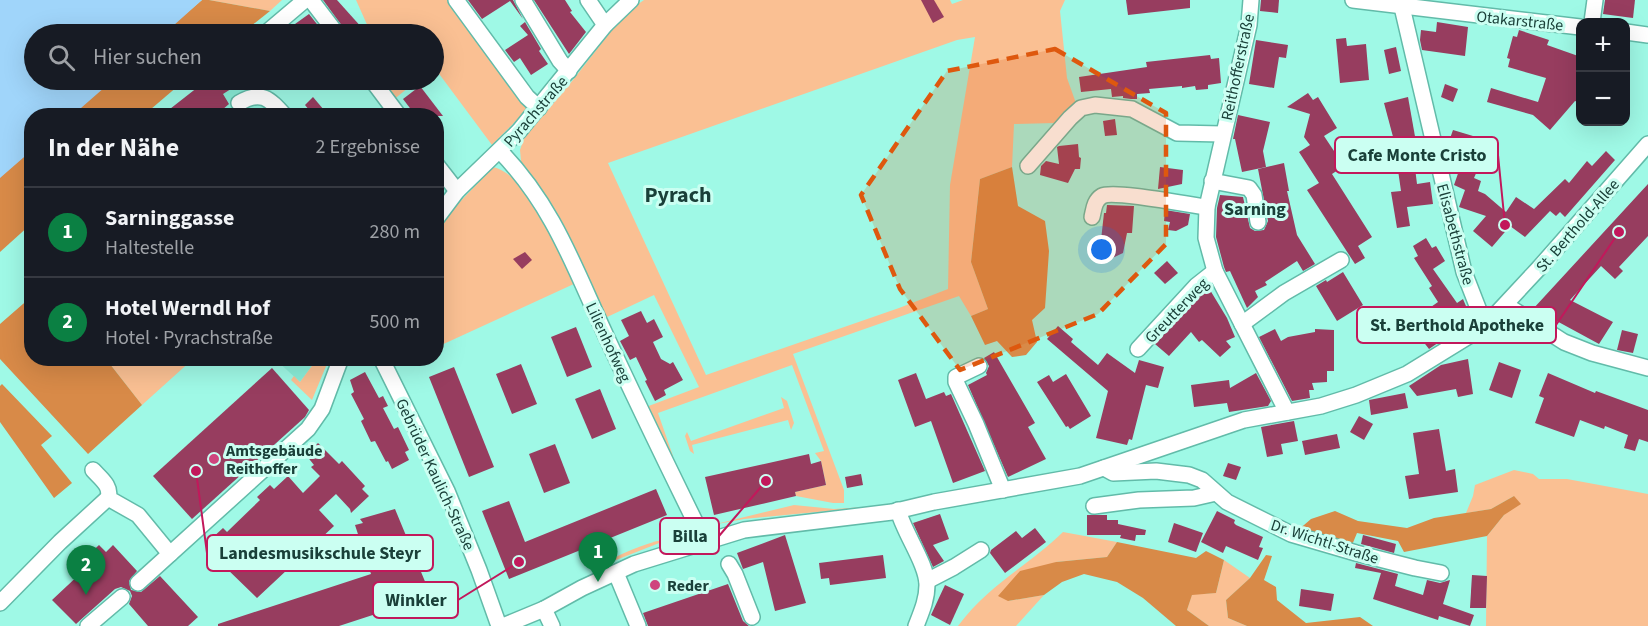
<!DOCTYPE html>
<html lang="de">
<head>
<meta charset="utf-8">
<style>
  :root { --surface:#171b24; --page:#20242c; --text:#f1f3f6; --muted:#9ea1a6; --line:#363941; --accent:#0b8043 }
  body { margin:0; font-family:"Source Sans 3",sans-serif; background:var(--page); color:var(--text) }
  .controls { position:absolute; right:18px; top:18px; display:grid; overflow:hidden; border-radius:12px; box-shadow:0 6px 24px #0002 }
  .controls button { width:54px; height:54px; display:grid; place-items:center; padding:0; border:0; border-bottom:2px solid var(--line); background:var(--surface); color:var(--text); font:30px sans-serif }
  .you { position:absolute; left:1102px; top:250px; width:21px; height:21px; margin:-15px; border:4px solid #fff; border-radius:50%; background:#1a73e8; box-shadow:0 0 0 9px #1a73e833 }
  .badge { display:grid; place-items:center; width:39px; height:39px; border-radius:50%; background:var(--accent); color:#fff; font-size:20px; font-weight:700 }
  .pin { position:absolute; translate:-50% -50px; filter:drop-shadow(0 2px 3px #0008) }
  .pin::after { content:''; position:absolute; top:32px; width:21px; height:18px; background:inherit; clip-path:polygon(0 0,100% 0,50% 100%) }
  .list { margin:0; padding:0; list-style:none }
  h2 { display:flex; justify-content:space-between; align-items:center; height:78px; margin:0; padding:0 24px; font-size:26px }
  h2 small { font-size:20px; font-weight:400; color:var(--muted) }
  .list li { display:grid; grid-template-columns:39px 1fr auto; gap:18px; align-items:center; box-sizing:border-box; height:90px; padding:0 24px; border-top:2px solid var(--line) }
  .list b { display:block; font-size:22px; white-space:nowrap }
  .list p { margin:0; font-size:20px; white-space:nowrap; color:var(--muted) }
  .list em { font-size:20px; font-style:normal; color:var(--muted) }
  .icon { flex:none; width:33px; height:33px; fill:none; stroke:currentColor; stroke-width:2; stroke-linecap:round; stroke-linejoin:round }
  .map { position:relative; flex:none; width:1648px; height:626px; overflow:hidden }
  .search { position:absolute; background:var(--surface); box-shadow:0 6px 24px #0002; left:24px; top:24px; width:420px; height:66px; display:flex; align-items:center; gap:15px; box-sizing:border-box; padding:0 21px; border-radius:33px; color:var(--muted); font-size:22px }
  .panel { position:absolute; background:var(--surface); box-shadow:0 6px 24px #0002; left:24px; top:108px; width:420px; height:258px; border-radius:24px }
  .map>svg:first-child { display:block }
  .built { fill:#8aedd8 }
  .green { fill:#fac093; fill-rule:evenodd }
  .forest { fill:#d88a48 }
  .water { fill:#a0d5fa }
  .building { fill:#973d5f }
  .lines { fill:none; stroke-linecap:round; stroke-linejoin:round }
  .minor-casing { stroke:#62bba9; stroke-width:18 }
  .minor { stroke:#fff; stroke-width:15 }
  .marked { fill:#de580e; fill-opacity:0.2; stroke:#de580e; stroke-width:4.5; stroke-dasharray:12 8; stroke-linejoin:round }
  .poi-dot { fill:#cf457e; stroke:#cbfff2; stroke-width:2 }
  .labels { text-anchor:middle; stroke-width:6; stroke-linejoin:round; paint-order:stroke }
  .street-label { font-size:16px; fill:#1a4039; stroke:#cbfff2 }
  .poi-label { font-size:16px; font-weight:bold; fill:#1a4039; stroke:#cbfff2; text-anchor:start }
  .neighbourhood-label { font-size:18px; font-weight:bold; fill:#1a4039; stroke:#cbfff2 }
  .district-label { font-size:22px; font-weight:bold; fill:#1a4039; stroke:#cbfff2 }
  .leader { fill:none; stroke:#c2185b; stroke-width:2 }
  .callout-dot { fill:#c2185b; stroke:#cbfff2; stroke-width:2 }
  .callout { fill:#cbfff2; stroke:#c2185b; stroke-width:2 }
  .callout-label { font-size:18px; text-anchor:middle; font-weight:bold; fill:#1a4039 }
</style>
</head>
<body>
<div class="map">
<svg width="1648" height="626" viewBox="0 0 1648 626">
  <rect width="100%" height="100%" fill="#9ff9e6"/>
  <g class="built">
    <polygon points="207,80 276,80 279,84 261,99 275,115 161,116"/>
    <polygon points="275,359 317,359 300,382"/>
  </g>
  <g class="green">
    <polygon points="209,0 282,0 270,11"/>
    <polygon points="356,0 451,0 529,108 492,145 434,67 434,34 364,34 369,29"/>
    <path d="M644 0H950L952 4 963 0H1065L1060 11 1067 78 1077 106 1068 111 1055 123 1014 124 1012 167 980 179 971 262 988 309 971 316 959 296 793 354 844 490V503H833L796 496 795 492 826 485 821 461 815 453 824 451 792 365 658 413 673 456 669 460 646 407 699 387 654 295 605 318 521 161 520 150 524 138 573 80 625 13ZM975 37 950 185 948 289 899 308 706 375 608 163 957 40Z"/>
    <polygon points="377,80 418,80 393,100"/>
    <path d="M493 167C528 174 560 253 576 283L437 347V233L453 209Z"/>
    <polygon points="106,359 193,359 142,405"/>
    <polygon points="317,359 329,359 312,400 291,380 294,376 300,382"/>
    <polygon points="781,397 787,401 794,423 791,430 788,420 692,445 694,454 690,451 685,436 687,432 691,441 784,408"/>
    <polygon points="1514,470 1533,474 1539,479 1567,479 1648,494 1648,626 1486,626 1487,536 1504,515 1514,496 1491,509 1466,513 1473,496 1475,485"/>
    <polygon points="794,505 834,509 880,506 744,519 712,525"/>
    <path d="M1063 532 1117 542 1107 557 1056 562 1008 601 1044 595 1016 626H958C989 584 1027 567 1063 532Z"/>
    <path d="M672 538 611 562 610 560C629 550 651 541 672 538Z"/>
    <polygon points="1224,560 1250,578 1226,600 1228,618 1247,626 1209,626 1187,610 1192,594 1216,593"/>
  </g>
  <g class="forest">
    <polygon points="202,0 209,0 270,11 241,34 162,34"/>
    <polygon points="110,80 185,80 144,115 69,116"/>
    <polygon points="31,148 31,224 0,252 0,175"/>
    <polygon points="1012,167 1018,206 1045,221 1049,251 1045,308 1032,320 1037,342 1026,355 1012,357 997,341 985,345 971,316 988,309 971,262 980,179"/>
    <polygon points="31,297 32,358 106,359 142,405 88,454 0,359 0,324"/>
    <polygon points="2,384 52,436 41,445 72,483 54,498 0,422 0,386"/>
    <polygon points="1514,496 1521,504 1504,515 1487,536 1404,552 1398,541 1357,533 1352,545 1297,531 1311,519 1335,511 1358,521 1407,528 1434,518 1491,509"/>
    <polygon points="1117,542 1196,558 1206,551 1224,560 1216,593 1192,595 1187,610 1209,626 1176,626 1143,598 1117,582 1084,574 1062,582 1044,595 1008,601 998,596 1020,571 1056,562 1107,557"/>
    <polygon points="1266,555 1272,556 1264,580 1276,587 1277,600 1306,623 1360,617 1373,626 1247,626 1228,618 1226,600 1250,578"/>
  </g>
  <polygon class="water" points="0,0 202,0 164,34 34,34 34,80 113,80 73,115 32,116 31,151 0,178"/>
  <g class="building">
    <polygon points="323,0 337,0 363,29 357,34 348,34"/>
    <polygon points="468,0 513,0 523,19 510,1 482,19"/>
    <polygon points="534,0 565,0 572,11 570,12 586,32 569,54"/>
    <polygon points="921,0 934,0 944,17 933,23"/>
    <polygon points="1126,0 1190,0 1190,8 1128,15"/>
    <polygon points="1261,0 1279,0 1278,13 1260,11"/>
    <polygon points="1605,0 1635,0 1633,18 1603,14"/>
    <polygon points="309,14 324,33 321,34 281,34"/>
    <polygon points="525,22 541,49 539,51 548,64 531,75 520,58 514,62 505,50 528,35 520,26"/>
    <polygon points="1437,22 1468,27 1465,56 1422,50 1420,40 1421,30 1436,32"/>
    <polygon points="1519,30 1549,40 1547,45 1581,57 1581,103 1575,101 1550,130 1533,115 1487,102 1491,88 1538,102 1546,78 1508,67 1510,59 1507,58 1513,36 1517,37"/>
    <polygon points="1346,38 1347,46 1366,44 1369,80 1340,83 1336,39"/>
    <polygon points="1256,40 1288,45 1286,58 1279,57 1274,88 1249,84"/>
    <polygon points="1396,47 1401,71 1389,74 1384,50"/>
    <polygon points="1210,55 1211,59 1219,58 1221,83 1208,85 1208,89 1196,90 1195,86 1182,88 1182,86 1149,89 1150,93 1137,94 1137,99 1131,99 1123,98 1123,96 1112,97 1111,89 1081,92 1079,77 1147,67 1146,62"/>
    <polygon points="207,80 245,80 223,94 229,104 215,116 161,116"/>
    <polygon points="1445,84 1458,89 1453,102 1441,97"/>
    <polygon points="420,86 443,116 416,116 403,99"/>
    <polygon points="1308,93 1313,100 1318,97 1337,128 1324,136 1344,166 1332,174 1372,237 1358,246 1365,258 1355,264 1307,190 1319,183 1299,152 1310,145 1304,137 1310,114 1287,107"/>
    <polygon points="313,97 329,116 314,116 305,105"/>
    <polygon points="1408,97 1416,142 1396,148 1384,103"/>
    <polygon points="1238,115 1270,122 1263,151 1266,167 1242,172 1235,139 1233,139"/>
    <polygon points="1115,119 1117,135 1105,136 1103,121"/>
    <polygon points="1453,130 1473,136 1471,143 1476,145 1473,157 1447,147"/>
    <polygon points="1078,144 1079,157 1081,158 1080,169 1075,169 1068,183 1040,175 1041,166 1046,161 1059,164 1057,147 1059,146"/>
    <polygon points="1606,151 1615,160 1565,217 1560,212 1556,216 1550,211 1525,237 1510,226 1492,247 1473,231 1486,216 1459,207 1465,190 1454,185 1462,162 1477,171 1474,178 1481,181 1478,191 1485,194 1506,212 1516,197 1534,209 1565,179 1569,183 1587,161 1592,166"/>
    <polygon points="1284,163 1289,191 1287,191 1297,235 1315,264 1303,271 1297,261 1265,282 1267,285 1255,291 1258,297 1247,308 1230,271 1226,272 1224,267 1216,237 1217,208 1220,195 1243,197 1250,228 1255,231 1264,230 1268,221 1258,169"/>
    <polygon points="1160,167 1183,170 1182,184 1158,189"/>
    <polygon points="1415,168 1417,184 1430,182 1433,204 1407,207 1410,226 1397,228 1391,192 1401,191 1398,170"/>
    <polygon points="1648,184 1648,236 1619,267 1623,271 1615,279 1601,266 1570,300 1613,322 1599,344 1553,319 1551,322 1541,316 1533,309"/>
    <polygon points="1107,205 1134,206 1132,233 1127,233 1123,253 1104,262 1096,261 1098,240 1101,240 1104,213 1106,213"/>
    <polygon points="1165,210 1190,214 1188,225 1176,231 1168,230 1170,222 1164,221"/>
    <polygon points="1426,238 1432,248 1436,246 1445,261 1433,269 1457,303 1463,299 1471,318 1469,320 1470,321 1429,349 1422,340 1426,336 1414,319 1438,302 1429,288 1432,286 1414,258 1418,256 1413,246"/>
    <polygon points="525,252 532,260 522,269 513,259"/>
    <polygon points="1167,261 1178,273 1165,284 1154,273"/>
    <polygon points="1343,272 1363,305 1337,321 1316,286 1326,280 1327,282"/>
    <polygon points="1210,290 1227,318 1235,337 1226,341 1231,347 1220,357 1202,340 1199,342 1191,332 1169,356 1155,344 1202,293"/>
    <polygon points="641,311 647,323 654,319 663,337 653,342 661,359 670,364 673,362 683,380 664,390 666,395 655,401 645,381 647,380 636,357 630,360 620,341 629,336 621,320"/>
    <polygon points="1058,326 1073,339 1071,342 1098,365 1107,353 1135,373 1139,360 1164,367 1158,388 1146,385 1132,440 1129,439 1127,445 1096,438 1108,391 1047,339"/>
    <polygon points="576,327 592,367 567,377 551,337"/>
    <polygon points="1275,329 1281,341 1288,337 1315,332 1315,329 1334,330 1334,371 1327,371 1327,382 1312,383 1314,390 1309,390 1310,398 1292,401 1259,337"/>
    <polygon points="1622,330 1638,334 1633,353 1617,350"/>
    <polygon points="994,352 1035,423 1028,427 1046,459 1008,477 968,385 987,375 986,373 989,366 984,358"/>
    <polygon points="1468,359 1473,394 1458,397 1456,389 1417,396 1409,386 1441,365"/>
    <polygon points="1499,362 1521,370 1512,398 1489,390"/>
    <polygon points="521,364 537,404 512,414 496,374"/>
    <polygon points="454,367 494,467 469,477 429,377"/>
    <polygon points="272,368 309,410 305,417 192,519 153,476"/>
    <polygon points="365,372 379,398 383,396 388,406 383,408 394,429 398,427 409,450 405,452 409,460 392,469 388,461 386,462 375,441 371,442 361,421 364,419 351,394 354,392 350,380"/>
    <polygon points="916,373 926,399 944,392 946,396 951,394 985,471 953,483 931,421 915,427 898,380"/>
    <polygon points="1256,373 1271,401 1268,406 1229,412 1227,403 1194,407 1191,385 1229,380 1230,388"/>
    <polygon points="1548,373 1595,393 1596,391 1648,410 1648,442 1639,439 1635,451 1624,448 1628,435 1605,426 1604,429 1580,420 1574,437 1535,423 1544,398 1539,396"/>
    <polygon points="1066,374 1091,416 1070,429 1068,426 1066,427 1037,382 1049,375 1053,382"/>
    <polygon points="600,389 616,429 592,439 575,399"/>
    <polygon points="1405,393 1408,408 1371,415 1369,400"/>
    <polygon points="1359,416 1373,424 1364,440 1350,432"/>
    <polygon points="1294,421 1298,441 1281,444 1283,454 1267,457 1261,427"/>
    <polygon points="1439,429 1446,471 1455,469 1458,492 1409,499 1405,476 1419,474 1413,433"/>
    <polygon points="1337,434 1340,448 1305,455 1302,441"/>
    <polygon points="318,443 339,464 342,461 365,486 362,489 369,496 351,513 350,509 336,494 319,510 334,526 257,598 224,566 227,563 212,548 215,546 210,540 223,528 227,532 260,500 257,497 270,485 274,489 288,476 303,493 320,476 311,467 314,465 306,455"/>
    <polygon points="555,444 570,483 544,493 529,454"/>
    <polygon points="809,454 811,464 821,461 826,485 795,492 796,496 714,515 705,477"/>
    <polygon points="1228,463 1241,467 1236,480 1223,476"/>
    <polygon points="861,474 863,485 847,488 845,477"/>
    <polygon points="656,489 667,515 509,579 482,511 509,501 525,542"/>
    <polygon points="395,509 431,596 339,626 218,626 218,624 371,574 355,525 363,523 360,519"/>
    <polygon points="1217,511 1235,520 1234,523 1236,525 1263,537 1259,547 1263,548 1258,560 1226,546 1223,553 1201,542"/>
    <polygon points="940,514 949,539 933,545 944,561 933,567 913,523"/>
    <polygon points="1087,515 1107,515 1107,520 1118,520 1118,524 1146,530 1145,535 1136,535 1135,541 1120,538 1121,535 1087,535"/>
    <polygon points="1174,523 1203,533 1196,552 1168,542"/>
    <polygon points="1035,528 1046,542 1005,573 990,553 991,550 1016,531 1022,538"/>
    <polygon points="785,535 806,603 775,611 763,562 743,569 737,553"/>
    <polygon points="1363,535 1396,544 1394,553 1361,544"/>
    <polygon points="99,545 106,552 113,545 137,571 129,581 131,590 141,592 160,576 198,617 188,626 148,626 129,604 132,596 130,591 121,587 115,589 76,624 52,600 83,571 78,565"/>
    <polygon points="883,555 886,578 830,585 829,578 821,579 819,563"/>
    <polygon points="1356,563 1398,574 1395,586 1423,595 1427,580 1440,583 1450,580 1443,604 1474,615 1470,626 1439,616 1438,620 1373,599 1381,573 1355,568"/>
    <polygon points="1472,575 1487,576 1486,608 1470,608"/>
    <polygon points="728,584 743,621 749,626 648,626 643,613"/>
    <polygon points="945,585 964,594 950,625 931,615"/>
    <polygon points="1301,589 1334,594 1331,611 1299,606"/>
  </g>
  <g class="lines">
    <g class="minor-casing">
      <g id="minor">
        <polyline points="311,0 337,34"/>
        <polyline points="456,0 527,97 539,108"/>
        <polyline points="523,0 560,61 569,71"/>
        <polyline points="588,0 605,25"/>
        <polyline points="1251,0 1249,25 1207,207 1206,238 1215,271 1287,412"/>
        <polyline points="1353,0 1580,27"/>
        <polyline points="1403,0 1402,7 1464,272 1485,326"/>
        <polyline points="1592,22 1595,0"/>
        <polyline points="1626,32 1648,35"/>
        <polyline points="266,33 305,0"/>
        <polyline points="372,80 399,116"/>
        <path d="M239 103C261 90 269 98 285 116"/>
        <path d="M500 151C554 207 574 267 606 336 638 405 671 473 705 542"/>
        <polyline points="436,164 457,191"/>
        <polyline points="1028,166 1070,118 1081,108 1095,105 1132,109 1177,133 1222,134"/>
        <polyline points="1212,181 1249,188 1254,195 1258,222"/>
        <path d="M1092 217C1094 209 1094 201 1102 196 1113 190 1190 205 1207 207"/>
        <polyline points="436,219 457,191 519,131 605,25 631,0"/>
        <polyline points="1506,305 1564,342 1592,353 1648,368"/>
        <polyline points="1242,324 1284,293 1341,260"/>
        <polyline points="1138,349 1196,286 1215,271"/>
        <polyline points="381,358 447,491 479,570 499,626"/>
        <polyline points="979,366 956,377 956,382 976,424 1003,490"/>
        <polyline points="1104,468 1113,473 1156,471 1189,475 1202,480 1227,502 1291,534 1356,553 1415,568 1441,573"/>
        <path d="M93 470C100 478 112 486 108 498L138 515 170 554"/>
        <polyline points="1094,506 1139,500 1194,498 1216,493"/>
        <path d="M898 510C904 533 927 564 927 585 927 600 921 613 916 626"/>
        <polyline points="729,564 735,574 752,617"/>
        <polyline points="616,573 638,626"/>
        <polyline points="927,581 954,567 981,550"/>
        <polyline points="138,583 308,429 322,409 341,358"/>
        <polyline points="0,603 60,542 108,498"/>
        <polyline points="544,609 552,626"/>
        <polyline points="88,626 122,597"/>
        <polyline points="503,626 544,609 582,588 634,564 744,530 892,512 934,502 1080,476 1244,420 1321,406 1356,395 1407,374 1485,326 1539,268 1648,144"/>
      </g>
    </g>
    <use href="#minor" class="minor"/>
  </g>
  <path class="marked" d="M1055 49 1166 113V244L1098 314 960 370 900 289 861 195 947 71Z"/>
  <g class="poi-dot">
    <circle cx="214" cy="459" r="6"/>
    <circle cx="655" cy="585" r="6"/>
  </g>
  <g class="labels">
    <g class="street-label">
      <text transform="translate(1520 20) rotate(6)" y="6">Otakarstraße</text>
      <text transform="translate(1237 67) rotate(-78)" y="6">Reithofferstraße</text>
      <text transform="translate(535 111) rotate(-49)" y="6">Pyrachstraße</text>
      <text transform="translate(1577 225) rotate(-49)" y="6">St. Berthold-Allee</text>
      <text transform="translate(1456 234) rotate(75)" y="6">Elisabethstraße</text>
      <text transform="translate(1176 310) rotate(-46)" y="6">Greutterweg</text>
      <text transform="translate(609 342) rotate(65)" y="6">Lilienhofweg</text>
      <text transform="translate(436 474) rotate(65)" y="6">Gebrüder Kaulich-Straße</text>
      <text transform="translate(1325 541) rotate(18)" y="6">Dr. Wichtl-Straße</text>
    </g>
    <g class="poi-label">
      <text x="226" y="456">Amtsgebäude<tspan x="226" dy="18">Reithoffer</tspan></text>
      <text x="667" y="591">Reder</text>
    </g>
    <g class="neighbourhood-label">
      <text x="1255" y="215">Sarning</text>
    </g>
    <g class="district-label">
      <text x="678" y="202">Pyrach</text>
    </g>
  </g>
  <path class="leader" d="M1505 225L1498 155M1619 232L1556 325M766 481L719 536M196 471L207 553M519 562L458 600"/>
  <g class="callout-dot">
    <circle cx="1505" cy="225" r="6"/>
    <circle cx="1619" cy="232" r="6"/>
    <circle cx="766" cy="481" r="6"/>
    <circle cx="196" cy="471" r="6"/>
    <circle cx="519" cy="562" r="6"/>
  </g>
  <g class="callout">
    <rect x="1335" y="137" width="163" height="36" rx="6"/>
    <rect x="1357" y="307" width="199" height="36" rx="6"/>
    <rect x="660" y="518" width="59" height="36" rx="6"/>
    <rect x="207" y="535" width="226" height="36" rx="6"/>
    <rect x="373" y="582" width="85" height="36" rx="6"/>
  </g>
  <g class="callout-label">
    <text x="1417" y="161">Cafe Monte Cristo</text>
    <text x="1457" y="331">St. Berthold Apotheke</text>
    <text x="690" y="542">Billa</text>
    <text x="320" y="559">Landesmusikschule Steyr</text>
    <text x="416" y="606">Winkler</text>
  </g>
</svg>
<div class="controls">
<button>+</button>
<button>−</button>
</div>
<div class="you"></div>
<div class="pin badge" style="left:598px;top:582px">1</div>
<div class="pin badge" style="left:86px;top:595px">2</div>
<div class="search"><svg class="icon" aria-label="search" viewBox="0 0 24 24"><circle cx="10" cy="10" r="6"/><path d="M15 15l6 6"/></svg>Hier suchen</div>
<section class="panel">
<h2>In der Nähe<small>2 Ergebnisse</small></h2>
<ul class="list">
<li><span class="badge">1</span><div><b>Sarninggasse</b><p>Haltestelle</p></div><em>280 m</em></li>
<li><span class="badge">2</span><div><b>Hotel Werndl Hof</b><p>Hotel · Pyrachstraße</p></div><em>500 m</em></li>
</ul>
</section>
</div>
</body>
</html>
